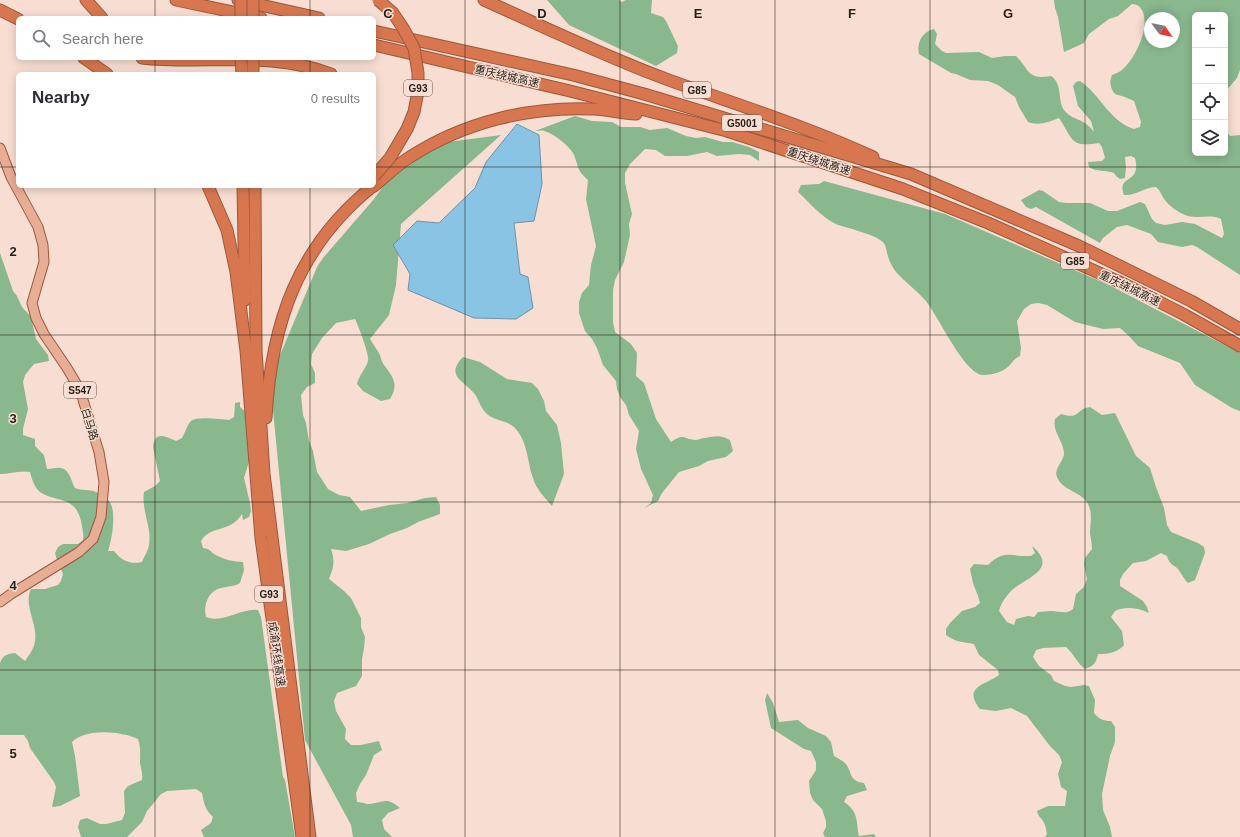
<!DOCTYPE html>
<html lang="en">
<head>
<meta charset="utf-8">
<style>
  :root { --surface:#fff; --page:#f7f7f7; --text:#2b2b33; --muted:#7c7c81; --line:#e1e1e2 }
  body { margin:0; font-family:Helvetica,"Noto Sans SC",sans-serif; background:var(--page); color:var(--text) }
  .controls { position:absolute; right:12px; top:12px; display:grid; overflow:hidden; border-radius:6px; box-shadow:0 2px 10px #0003 }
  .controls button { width:36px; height:36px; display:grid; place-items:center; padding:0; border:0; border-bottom:1px solid var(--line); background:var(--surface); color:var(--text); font:20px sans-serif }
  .compass { position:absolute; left:1144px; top:12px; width:36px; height:36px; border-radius:50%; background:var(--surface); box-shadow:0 2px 10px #0003; rotate:123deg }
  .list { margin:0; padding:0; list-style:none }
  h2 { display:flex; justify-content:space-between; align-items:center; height:52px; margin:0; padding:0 16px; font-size:17px }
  h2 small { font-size:13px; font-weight:400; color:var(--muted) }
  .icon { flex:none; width:22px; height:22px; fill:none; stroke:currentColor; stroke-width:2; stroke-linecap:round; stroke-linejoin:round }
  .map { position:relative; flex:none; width:1240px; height:837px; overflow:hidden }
  .search { position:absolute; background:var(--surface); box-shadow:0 2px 10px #0003; left:16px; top:16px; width:360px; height:44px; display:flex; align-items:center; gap:10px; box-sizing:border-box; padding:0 14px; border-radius:6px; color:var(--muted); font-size:15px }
  .panel { position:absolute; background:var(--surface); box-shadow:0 2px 10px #0003; left:16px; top:72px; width:360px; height:116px; border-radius:6px }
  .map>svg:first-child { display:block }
  .forest { fill:#89b78e; fill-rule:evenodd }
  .water { fill:#8ac4e5; stroke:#6c92a8 }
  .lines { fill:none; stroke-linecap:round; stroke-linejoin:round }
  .primary-casing { stroke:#9a583c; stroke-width:11 }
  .highway-casing { stroke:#9a583c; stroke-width:13 }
  .primary { stroke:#e8ad95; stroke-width:9 }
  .highway { stroke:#d8774f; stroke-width:11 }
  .highway-bridge-casing { stroke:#9a583c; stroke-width:13; stroke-linecap:butt }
  .highway-bridge { stroke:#d8774f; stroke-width:11 }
  .grid { fill:none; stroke:#261d18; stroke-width:1; stroke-opacity:0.55 }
  .labels { text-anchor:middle; stroke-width:3; stroke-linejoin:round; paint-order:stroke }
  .shield { fill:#f8ded2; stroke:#655750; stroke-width:1 }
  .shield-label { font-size:10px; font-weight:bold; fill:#261d18 }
  .street-label { font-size:11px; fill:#261d18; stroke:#f8ded2 }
  .grid-label { font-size:13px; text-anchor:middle; font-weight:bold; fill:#261d18; stroke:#f8ded2; stroke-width:3; stroke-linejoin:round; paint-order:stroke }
</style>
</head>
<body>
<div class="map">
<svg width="1240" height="837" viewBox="0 0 1240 837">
  <rect width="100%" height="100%" fill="#f8ded2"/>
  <g class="forest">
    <polygon points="547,0 619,0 622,2 626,0 652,0 651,13 663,17 666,21 678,46 677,53 656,66 569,25"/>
    <path d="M1054 0H1240V70L1237 78 1225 92V15H1195V153H1225V130L1230 136 1240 135V275L1197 247 1192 245 1182 247 1158 242 1151 234 1127 225 1117 227 1103 238 1100 243 1036 207 1031 209 1026 207 1021 200 1039 190 1043 191 1059 202 1067 203H1090L1108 211H1117L1140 202 1145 204 1152 219 1156 223 1165 225 1182 222 1195 224 1222 238 1224 234 1221 219C1210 213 1197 220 1185 215 1178 212 1169 206 1165 200 1161 195 1161 191 1156 187 1145 187 1136 196 1124 195 1116 174 1142 185 1135 158L1131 156 1125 157 1126 167 1125 178 1120 179 1116 176 1114 173C1106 170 1096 172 1089 167L1088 162 1102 161 1105 158 1102 147 1099 143C1070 148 1073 139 1059 118 1049 122 1038 126 1028 122L1019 107 1015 97 998 85 988 81 970 80 956 74 951 73 919 54C916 43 923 31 934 29L937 34 935 44 942 51 946 53 979 52 992 58 1005 56H1016C1030 70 1027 80 1051 76 1063 84 1057 99 1064 110 1069 117 1076 118 1083 122 1087 124 1091 128 1094 132L1091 121 1078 106 1073 86 1076 82 1080 81C1101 95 1108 120 1134 129L1140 127 1141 122 1134 101 1125 97 1115 94C1110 88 1109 82 1112 75 1116 73 1120 72 1123 69 1131 62 1139 47 1142 37 1146 27 1147 4 1132 4L1118 16 1109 19 1089 34 1084 43 1064 52 1058 17 1055 8ZM1150 18H1174V42H1150Z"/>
    <path d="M575 116 592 121 612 122 621 127H640L650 130 667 128 686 136 696 138 705 137 723 142H732L749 147 759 152V161L750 155 739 154 717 156 707 152 687 156H665L656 150 645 149 630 164 625 173V183L632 214 629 224 630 235 624 262 615 280 613 290V322L615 332 631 344 637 353 636 376 644 383 656 419 671 442C685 433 682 439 695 440 698 440 702 438 705 438 716 436 720 435 730 440L733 451 726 457 708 461 699 466 679 472 662 493 658 501 644 508 651 503 653 495 641 469 636 449 639 431 629 415 626 405 620 397 617 389 616 381 603 365 597 348 592 339 585 331 579 313V302L582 293 589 285 591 265 596 246 586 199 588 180C577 170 579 168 574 155 571 147 553 133 544 131 542 130 538 131 535 131Z"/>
    <path d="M501 135 401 224 396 285 389 315 370 339C373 344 376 348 379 353 381 357 381 361 384 365 393 377 399 384 390 399L381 401 363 391 357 384C359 375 367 367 368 361 370 356 358 325 355 319L336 323 322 338 312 354 311 364 315 373V383L307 387 301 395 303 415 306 423 309 441 313 451 317 472 328 489 339 495 350 497 361 511 389 505 407 503 425 498 436 497 440 505V514L418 522 407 528 390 534 369 544 346 551 331 549C335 561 334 567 329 579L344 591 351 598 361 618V627L365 637 364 648 362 659V676L356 686 337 693 334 701 336 711 346 729 345 739 351 745H361L379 741 382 750 374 755 366 775 360 784 356 793 357 802C360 802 364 803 367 804 382 804 385 795 400 808L388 813 382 820 384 829 392 837H353L351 825 305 740 270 379 317 267 323 258 374 199 385 184 405 168 435 148 448 142Z"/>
    <path d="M824 181 945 214 1109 285 1240 353V411L1232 408 1195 385 1180 363 1138 346 1129 336 1120 328 1103 329 1075 322 1047 305 1038 303 1031 304 1024 309 1020 316 1017 321 1021 348 1020 356C1014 359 1013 362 1009 366 1003 372 992 375 983 375 964 374 938 315 925 300 916 290 905 282 896 272 893 268 889 261 888 256 886 251 887 247 883 242 876 235 848 228 838 225 823 219 810 203 798 192L801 185 819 184Z"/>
    <path d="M0 253 13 291 17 296 22 307 31 317 36 339 48 355 49 361 34 364 25 375 23 382 28 409 23 429V435L35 439V446L44 455 47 469C51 469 57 467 60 468 70 469 71 481 75 488 82 491 89 489 96 492 100 494 107 498 109 501 117 510 112 540 108 551H114C121 560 130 565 142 562 144 557 148 551 149 545 152 527 141 510 144 492L155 486 160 481 153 447C155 430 166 437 176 441L182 438C185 433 187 425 191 421 196 416 221 419 229 420L234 417 235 403 240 402V407L246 412 251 455 244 478 250 503 251 511 249 517 243 520 242 514C229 534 212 524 201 541L203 548C210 549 209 550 214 554 222 559 234 562 243 562L244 570 240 583C234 587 228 586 221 588 208 591 203 605 206 617 224 624 240 608 258 610L261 617 283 777 285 780 295 837H204L201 830 211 823 213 817C205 810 204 803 202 793L196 789 167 791 161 794 147 811 142 822 127 837H81L78 827 80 820 87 818 100 824H106L122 820 125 813 124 791 128 786 142 780C143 774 141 769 140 763 140 754 141 748 138 739 121 731 86 728 72 742L75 756 80 796 60 806 52 807 56 787 54 782 30 748 28 741 24 735H0V663C3 655 7 654 15 653L25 661C29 655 34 649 35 641 38 624 23 605 31 589H45L58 585 61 581 63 574 57 560 55 553 58 547 63 544H78L83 540C84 533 82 527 81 521 75 495 56 503 40 492 34 487 32 479 30 472 20 470 10 474 0 474Z"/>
    <path d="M463 357 480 362 507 379 532 383 538 389 544 401 546 411 557 425 561 443 564 474 552 506C545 498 536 489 533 478 527 461 528 441 514 427 506 420 495 421 487 414 480 408 479 399 474 393 463 380 445 376 463 357Z"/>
    <path d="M1090 407 1102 415 1115 413 1136 456 1150 468 1156 487 1164 508 1167 525 1171 532 1198 543 1204 547 1205 553 1195 580 1188 583C1184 579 1183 576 1180 572 1176 564 1170 567 1167 556L1161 553 1146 561 1133 563 1123 574 1120 580V586L1143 601 1147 607 1149 613C1137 608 1127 606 1115 611L1111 617 1122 631 1124 645C1117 653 1108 654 1098 654 1096 663 1094 666 1085 669 1077 663 1074 654 1066 647L1043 648 1036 650 1033 657 1039 666 1051 675 1054 681 1065 686 1071 687 1084 685 1089 686 1095 700 1094 713C1099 719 1103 721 1111 721L1115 727V742L1110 756 1102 794 1103 810 1110 827 1112 837H1045L1047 834C1046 830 1046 826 1044 823 1042 818 1038 817 1037 811L1048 806H1065L1067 791 1061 787 1058 774 1062 762 1059 755 1050 746 1027 716 1011 708 996 711 980 709C962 686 986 685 999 675L998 670 979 655 974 644C963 642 955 642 946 635V629L950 623 962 611 975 607 980 603 978 596 973 583 970 569 974 564 988 565C1005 549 1010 557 1031 556L1035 553 1032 546C1059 569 1027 577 1012 590 1006 596 1001 603 999 611L1007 622 1014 625 1016 619 1028 616 1034 617 1038 612C1042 612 1047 611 1051 611 1060 611 1066 615 1073 609L1076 594 1084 587 1087 579 1084 564 1085 558 1092 549C1092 544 1091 539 1090 534 1090 525 1093 513 1088 504 1082 492 1064 491 1058 479 1052 470 1063 463 1064 454 1064 441 1052 432 1055 419L1061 414C1065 415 1071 417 1075 415 1082 411 1080 409 1090 407Z"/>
    <path d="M767 693 773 703 779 722 798 720 808 728 826 736 831 742 834 756C837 758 842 760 845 763 853 772 848 781 864 783L867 790 847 796 844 802C859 812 856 821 859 836L874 834 876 837H825L823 833 826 827V821L822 809 813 800 810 793 809 781 816 770V762L811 751 804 749 771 728 765 700Z"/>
  </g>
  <polygon class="water" points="517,124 539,135 542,184 534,221 514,223 520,274 528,277 533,308 516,319 474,318 408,290 410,274 393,245 417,221 439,223 475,188 486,162"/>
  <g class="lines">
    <g class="primary-casing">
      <polyline id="primary" points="0,148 11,177 38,227 43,245 44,262 32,303 36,318 44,334 67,368 80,390 99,452 104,482 101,517 93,539 79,552 11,594 0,602"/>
    </g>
    <g class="highway-casing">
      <g id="highway">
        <polyline points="86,0 102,18"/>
        <polyline points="176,0 261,18"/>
        <polyline points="238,0 319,18"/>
        <path d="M484 0C544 27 604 56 666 79 735 104 806 126 873 157"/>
        <polyline points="0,10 18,19"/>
        <polyline points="374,31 573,75 644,94 911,174 1079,246 1191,301 1240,329"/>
        <polyline points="374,45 570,91 727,131 903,189 988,223 1126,285 1183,314 1240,346"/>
        <polyline points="84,58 107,74"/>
        <path d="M142 58C206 65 269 50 331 74"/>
        <polyline points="208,186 227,230 236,272 246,351 261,538 302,837"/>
        <polyline points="243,186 245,300"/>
        <polyline points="255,186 256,350 264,474 310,837"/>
        <path d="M374 186C386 176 397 165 410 157 464 122 530 106 594 109 608 110 622 113 636 114"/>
        <path d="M266 418C271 323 298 246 373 186"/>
      </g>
    </g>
    <use href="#primary" class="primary"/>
    <use href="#highway" class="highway"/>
    <g class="highway-bridge-casing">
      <g id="highway-bridge">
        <polyline points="241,0 241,18"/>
        <polyline points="253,18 253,0"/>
        <polyline points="241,58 242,74"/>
        <polyline points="253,74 253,58"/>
        <polyline points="374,176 390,158 407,129 414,112 418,91 418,73 414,48 403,28 393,13 378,0"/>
      </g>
    </g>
    <use href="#highway-bridge" class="highway-bridge"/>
  </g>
  <path class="grid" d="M155 0V18M310 0V18M465 0V837M620 0V837M775 0V837M930 0V837M1085 0V837M155 58V74M310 58V74M0 167H18M374 167H1240M155 186V837M310 186V837M0 335H1240M0 502H1240M0 670H1240"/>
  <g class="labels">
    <g class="shield">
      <rect x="404" y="80" width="28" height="16" rx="3"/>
      <rect x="683" y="82" width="28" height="16" rx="3"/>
      <rect x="722" y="115" width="40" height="16" rx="3"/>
      <rect x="1061" y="253" width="28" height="16" rx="3"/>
      <rect x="64" y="382" width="32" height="16" rx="3"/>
      <rect x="255" y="586" width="28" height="16" rx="3"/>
    </g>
    <g class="shield-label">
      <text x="418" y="92">G93</text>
      <text x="697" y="94">G85</text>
      <text x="742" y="127">G5001</text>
      <text x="1075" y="265">G85</text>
      <text x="80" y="394">S547</text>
      <text x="269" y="598">G93</text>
    </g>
    <g class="street-label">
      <text transform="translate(507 76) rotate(13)" y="4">重庆绕城高速</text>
      <text transform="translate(819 161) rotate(18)" y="4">重庆绕城高速</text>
      <text transform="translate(1130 288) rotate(26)" y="4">重庆绕城高速</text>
      <text transform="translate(90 424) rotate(73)" y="4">白马路</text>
      <text transform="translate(277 654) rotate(82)" y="4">成渝环线高速</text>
    </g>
  </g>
  <g class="grid-label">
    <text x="388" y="18">C</text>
    <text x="542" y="18">D</text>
    <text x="698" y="18">E</text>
    <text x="852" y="18">F</text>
    <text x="1008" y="18">G</text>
    <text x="13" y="256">2</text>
    <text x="13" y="423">3</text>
    <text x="13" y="590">4</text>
    <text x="13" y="758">5</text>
  </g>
</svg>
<div class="controls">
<button>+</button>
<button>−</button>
<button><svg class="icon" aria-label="locate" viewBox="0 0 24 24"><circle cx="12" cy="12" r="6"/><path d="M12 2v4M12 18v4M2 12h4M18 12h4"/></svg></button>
<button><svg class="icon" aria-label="layers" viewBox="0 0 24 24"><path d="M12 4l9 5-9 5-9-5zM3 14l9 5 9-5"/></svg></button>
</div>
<svg class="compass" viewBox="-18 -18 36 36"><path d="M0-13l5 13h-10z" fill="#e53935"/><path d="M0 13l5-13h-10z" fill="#7c7c81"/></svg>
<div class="search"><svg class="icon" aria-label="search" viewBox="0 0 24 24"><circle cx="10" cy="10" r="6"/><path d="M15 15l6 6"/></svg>Search here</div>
<section class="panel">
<h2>Nearby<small>0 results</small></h2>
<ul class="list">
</ul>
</section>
</div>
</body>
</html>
